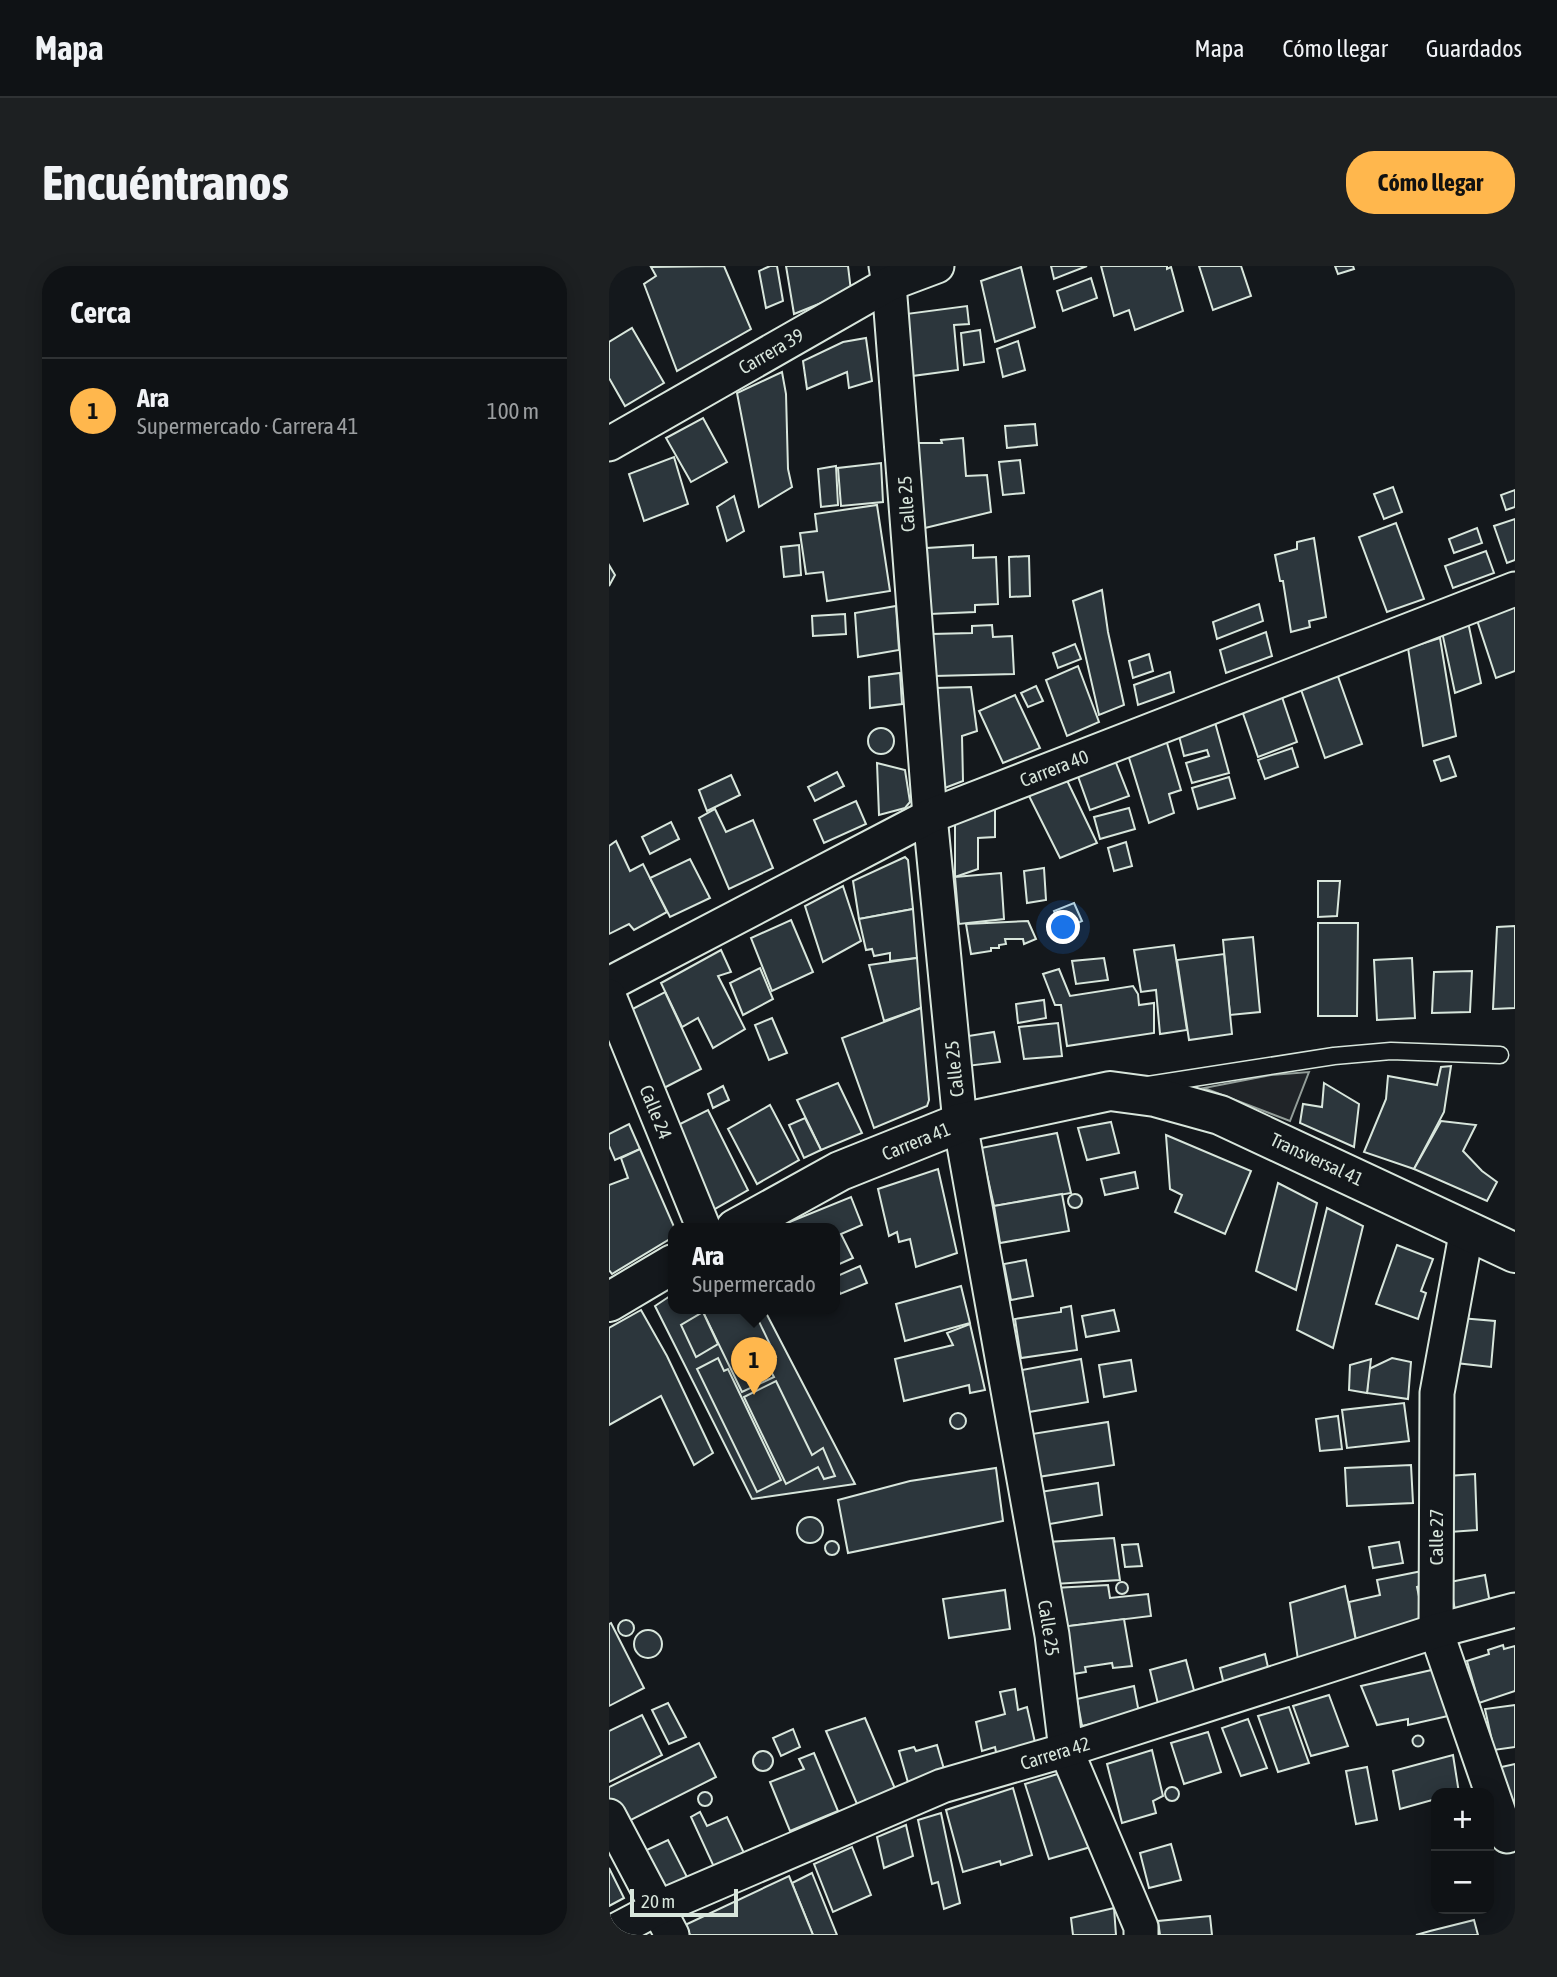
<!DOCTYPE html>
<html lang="es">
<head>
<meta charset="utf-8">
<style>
  :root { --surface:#0f1215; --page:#1d2022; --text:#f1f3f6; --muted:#9b9ea0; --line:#2f3234; --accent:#ffb74d }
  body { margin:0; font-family:"Asap Condensed",sans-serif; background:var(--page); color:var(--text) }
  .controls { position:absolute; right:21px; bottom:21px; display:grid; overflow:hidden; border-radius:14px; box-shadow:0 4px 18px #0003 }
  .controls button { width:63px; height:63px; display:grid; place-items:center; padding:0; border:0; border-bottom:2px solid var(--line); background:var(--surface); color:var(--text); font:35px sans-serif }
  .scale { position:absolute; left:21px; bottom:18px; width:108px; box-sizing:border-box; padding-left:7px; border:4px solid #d8e6dc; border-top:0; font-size:19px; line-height:24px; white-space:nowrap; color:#d8e6dc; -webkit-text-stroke:5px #14181c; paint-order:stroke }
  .you { position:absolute; left:455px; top:662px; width:24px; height:24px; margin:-18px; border:5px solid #fff; border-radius:50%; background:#1a73e8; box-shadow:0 0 0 10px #1a73e833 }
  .badge { display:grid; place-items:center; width:46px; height:46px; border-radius:50%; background:var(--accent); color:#111; font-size:23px; font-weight:700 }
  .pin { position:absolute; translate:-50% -58px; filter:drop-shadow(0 2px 4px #0008) }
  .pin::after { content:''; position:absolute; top:37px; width:24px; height:21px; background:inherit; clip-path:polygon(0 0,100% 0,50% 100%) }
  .popup { position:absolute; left:59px; top:957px; width:172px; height:91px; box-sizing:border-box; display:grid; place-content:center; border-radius:14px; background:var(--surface); filter:drop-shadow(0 2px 5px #0005); font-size:23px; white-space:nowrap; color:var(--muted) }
  .popup b { font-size:26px; color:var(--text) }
  .popup::after { content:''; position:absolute; left:50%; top:100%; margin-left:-14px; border:14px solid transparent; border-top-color:var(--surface) }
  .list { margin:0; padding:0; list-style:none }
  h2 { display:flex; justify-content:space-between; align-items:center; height:91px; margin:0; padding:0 28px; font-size:30px }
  h2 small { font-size:23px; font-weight:400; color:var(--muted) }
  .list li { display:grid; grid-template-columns:46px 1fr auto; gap:21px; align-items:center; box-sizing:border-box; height:105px; padding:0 28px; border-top:2px solid var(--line) }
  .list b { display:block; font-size:26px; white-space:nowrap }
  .list p { margin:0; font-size:23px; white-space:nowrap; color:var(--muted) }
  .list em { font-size:23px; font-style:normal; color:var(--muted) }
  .map { position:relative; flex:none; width:906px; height:1669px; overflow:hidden; border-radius:28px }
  header { display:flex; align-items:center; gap:42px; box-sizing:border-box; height:98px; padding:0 35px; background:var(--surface); border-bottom:2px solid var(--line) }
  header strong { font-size:33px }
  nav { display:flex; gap:38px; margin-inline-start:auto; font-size:24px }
  .intro { display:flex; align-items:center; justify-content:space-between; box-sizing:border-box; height:168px; padding:0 42px }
  h1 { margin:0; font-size:49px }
  .button { padding:18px 32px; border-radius:28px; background:var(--accent); color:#111; font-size:24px; font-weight:700 }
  main { display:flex; gap:42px; padding:0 42px }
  aside { flex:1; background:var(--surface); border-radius:28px; box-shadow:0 4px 18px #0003 }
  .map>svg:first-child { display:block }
  .green { fill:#202428; stroke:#939e99; stroke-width:2 }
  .building { fill:#2c363c; stroke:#d8e6dc; stroke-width:2 }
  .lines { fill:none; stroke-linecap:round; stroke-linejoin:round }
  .service-casing { stroke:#d8e6dc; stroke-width:19 }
  .minor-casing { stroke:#d8e6dc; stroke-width:37 }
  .tertiary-casing { stroke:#d8e6dc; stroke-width:42 }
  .service { stroke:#14181c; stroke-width:16 }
  .minor { stroke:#14181c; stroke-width:33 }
  .tertiary { stroke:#14181c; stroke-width:38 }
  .labels { text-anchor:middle; stroke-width:5; stroke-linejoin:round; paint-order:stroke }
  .street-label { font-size:19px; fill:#d8e6dc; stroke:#14181c }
</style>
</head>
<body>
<header>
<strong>Mapa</strong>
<nav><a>Mapa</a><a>Cómo llegar</a><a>Guardados</a></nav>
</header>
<div class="intro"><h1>Encuéntranos</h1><a class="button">Cómo llegar</a></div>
<main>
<aside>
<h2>Cerca<small></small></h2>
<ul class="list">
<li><span class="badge">1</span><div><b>Ara</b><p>Supermercado · Carrera 41</p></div><em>100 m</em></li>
</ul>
</aside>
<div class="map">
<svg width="906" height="1669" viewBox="0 0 906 1669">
  <rect width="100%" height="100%" fill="#14181c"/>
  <polygon class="green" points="700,806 681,855 595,822 662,809"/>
  <g class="building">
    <polygon points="115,0 142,63 68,105 35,18 47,10 42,1"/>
    <polygon points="161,0 168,0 174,35 157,42 150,5"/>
    <polygon points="177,0 239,0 242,25 185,48"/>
    <polygon points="442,0 478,0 445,13"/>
    <polygon points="492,0 558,0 558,3 562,1 574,45 526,64 520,44 505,50"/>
    <polygon points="590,0 632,0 642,30 604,44"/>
    <polygon points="726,0 744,0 745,3 729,8"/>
    <polygon points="412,1 426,61 386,76 372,15"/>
    <polygon points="482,12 488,32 454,45 448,25"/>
    <polygon points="358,40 360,58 345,59 349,104 303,110 297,48"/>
    <polygon points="23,62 55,117 16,140 0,112 0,76"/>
    <polygon points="371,64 375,96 355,99 352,67"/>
    <polygon points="257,72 263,115 240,122 238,106 198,123 194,95 234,76"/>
    <polygon points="409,75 416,104 394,111 388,83"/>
    <polygon points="173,106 177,128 179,203 183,221 150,241 128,127"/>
    <polygon points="94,152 118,196 82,216 57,172"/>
    <polygon points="426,158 428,179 398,182 396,160"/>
    <polygon points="354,172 357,210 378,209 382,246 316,262 308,177 333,177 332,174"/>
    <polygon points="65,191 79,238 35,255 20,208"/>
    <polygon points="411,194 415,227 394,229 390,196"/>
    <polygon points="272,197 274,236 232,240 229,202"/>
    <polygon points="227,200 229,239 212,241 209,203"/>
    <polygon points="784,221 793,246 775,253 765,228"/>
    <polygon points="906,224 906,241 897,244 892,229"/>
    <polygon points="125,230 135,265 118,275 108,241"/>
    <polygon points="268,239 281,325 218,335 214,306 197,308 191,267 208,265 206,248"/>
    <polygon points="906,253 906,294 898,297 885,260"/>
    <polygon points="787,257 815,333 778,346 750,271"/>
    <polygon points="868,262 873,277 845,287 840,273"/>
    <polygon points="705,272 717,351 700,355 701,361 682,366 674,315 671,315 666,289 688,283 688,276"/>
    <polygon points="190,279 192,309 175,311 172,281"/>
    <polygon points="364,279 364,292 387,291 389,338 366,339 366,346 321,348 318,282"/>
    <polygon points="877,285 885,307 844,322 836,300"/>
    <polygon points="420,290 421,330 401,331 400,291"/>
    <polygon points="0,299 6,309 0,320"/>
    <polygon points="493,324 499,366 515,439 490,449 464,335"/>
    <polygon points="906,333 906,405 887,412 866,348"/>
    <polygon points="650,338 654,355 608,373 604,356"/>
    <polygon points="287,340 290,384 249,391 246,347"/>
    <polygon points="236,348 237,368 204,370 203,350"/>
    <polygon points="859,356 872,417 846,427 833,366"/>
    <polygon points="383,359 384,371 403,370 405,408 325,410 322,368 363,367 363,360"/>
    <polygon points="657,366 663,390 617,407 611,384"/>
    <polygon points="831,372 847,470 814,480 799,382"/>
    <polygon points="466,378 472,393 449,402 444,387"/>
    <polygon points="540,388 544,405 524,412 520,395"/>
    <polygon points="469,400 490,456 458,470 437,414"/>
    <polygon points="726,402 753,478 716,492 689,415"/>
    <polygon points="561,406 565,426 529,439 525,419"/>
    <polygon points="291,407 293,438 261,442 260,411"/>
    <polygon points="427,420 434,435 419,441 412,427"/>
    <polygon points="362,421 368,465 353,470 354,515 333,523 326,422"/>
    <polygon points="670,422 688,476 649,491 630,436"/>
    <polygon points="406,429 431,482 394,497 370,445"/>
    <polygon points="604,449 620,507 583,517 577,497 600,490 598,484 575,490 568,462"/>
    <circle cx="272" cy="475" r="13"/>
    <polygon points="555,467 572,524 560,528 565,547 540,557 517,482"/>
    <polygon points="683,482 689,501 656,513 649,494"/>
    <polygon points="504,489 520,530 481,544 466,502"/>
    <polygon points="840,490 847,510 832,515 825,495"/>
    <polygon points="268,497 296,504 301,536 296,542 270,549"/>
    <polygon points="228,506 235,520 206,535 199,521"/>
    <polygon points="454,506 488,577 451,592 416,522"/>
    <polygon points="122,509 131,529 98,545 90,524"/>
    <polygon points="620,511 626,532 589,543 583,522"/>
    <polygon points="247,535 257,558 215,577 205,554"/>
    <polygon points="520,542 526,563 491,573 485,551"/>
    <polygon points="106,543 117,566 144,554 164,602 120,623 90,552"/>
    <polygon points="370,544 386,544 386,571 369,572 369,603 346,611 346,552"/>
    <polygon points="62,556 70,573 41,588 33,571"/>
    <polygon points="7,575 21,605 34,598 58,646 25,664 20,658 0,668 0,580"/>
    <polygon points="517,576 523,600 505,605 499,582"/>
    <polygon points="296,591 299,594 304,643 250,653 244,615"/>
    <polygon points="81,593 101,632 61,651 41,612"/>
    <polygon points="435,602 437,634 418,637 415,605"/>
    <polygon points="392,607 395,653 350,658 346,611"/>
    <polygon points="709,615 731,615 728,650 709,651"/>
    <polygon points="234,620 252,675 214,696 196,640"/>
    <polygon points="465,637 473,655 453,664 445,645"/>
    <polygon points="304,643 308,692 281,695 281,687 265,690 263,683 257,684 250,653"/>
    <polygon points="182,654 204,706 163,725 142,672"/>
    <polygon points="419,655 427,673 415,678 414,673 396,673 397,678 390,679 390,682 382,682 382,685 362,688 357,658"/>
    <polygon points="709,657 749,657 748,750 709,750"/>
    <polygon points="906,660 906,742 884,743 888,661"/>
    <polygon points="644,671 651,746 621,749 614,674"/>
    <polygon points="565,679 578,764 551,768 547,724 532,726 525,684"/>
    <polygon points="112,684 122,706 109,710 136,763 104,782 89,752 73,761 52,717"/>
    <polygon points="615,688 623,768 580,774 568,694"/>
    <polygon points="308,692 312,742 275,755 260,699"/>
    <polygon points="495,692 499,714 467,718 463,695"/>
    <polygon points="803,692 806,752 768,754 765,694"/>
    <polygon points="151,702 164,733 134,749 121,717"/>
    <polygon points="450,703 461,730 524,720 529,728 530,739 545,737 545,767 458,780 452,739 446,739 434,708"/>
    <polygon points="863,705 861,746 823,747 825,706"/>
    <polygon points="56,726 92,803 47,826 14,748"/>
    <polygon points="435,734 437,752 409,757 407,738"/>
    <polygon points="312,742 320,834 318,840 265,862 233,772"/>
    <polygon points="163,752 178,787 160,794 146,759"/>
    <polygon points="449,757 453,790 415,793 410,761"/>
    <polygon points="385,766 391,796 358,800 353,771"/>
    <polygon points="842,800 835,846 805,903 755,886 777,833 779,810 828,819 832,801"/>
    <polygon points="229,817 253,867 212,884 188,834"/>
    <polygon points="715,817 750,838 745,881 691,857 694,838 713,841"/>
    <polygon points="114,820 120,834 104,842 99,828"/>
    <polygon points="161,839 190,894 148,918 119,863"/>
    <polygon points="99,844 139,924 104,944 63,862"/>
    <polygon points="196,852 212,884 195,892 180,859"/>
    <polygon points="832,855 867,859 854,885 873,905 888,916 878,935 805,903"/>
    <polygon points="502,856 510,887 478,894 469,862"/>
    <polygon points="20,858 31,883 6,894 0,880 0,868"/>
    <polygon points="448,867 462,927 385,940 372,882"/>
    <polygon points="557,869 642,905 616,968 566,946 573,929 561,923"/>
    <polygon points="31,883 66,963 64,971 3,1008 0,1004 0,919 19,912 12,892"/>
    <polygon points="329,903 348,987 307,1001 301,973 290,976 288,966 280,970 269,923"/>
    <polygon points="526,906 529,922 496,929 492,913"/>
    <polygon points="669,917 708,937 687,1024 647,1005"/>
    <polygon points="453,928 460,965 391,977 385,940"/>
    <circle cx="466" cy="935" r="7"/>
    <polygon points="242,931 253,959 232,968 244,992 226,1000 226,963 181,963 178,957"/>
    <polygon points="718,942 754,960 724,1082 688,1064"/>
    <polygon points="788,979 824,993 812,1025 817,1027 809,1053 767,1038"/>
    <polygon points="417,994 424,1030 402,1034 395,998"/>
    <polygon points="251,1000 258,1017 231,1028 226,1011"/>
    <polygon points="352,1020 361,1057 296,1075 287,1038"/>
    <polygon points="64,1028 64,1043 155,1043 246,1218 143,1233 46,1040"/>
    <polygon points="462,1040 468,1084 412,1092 406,1053 452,1046 452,1042"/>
    <polygon points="99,1043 144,1043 167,1091 157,1096 165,1111 133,1126 94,1046"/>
    <polygon points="32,1044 58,1090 104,1187 85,1199 52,1130 0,1159 0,1062"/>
    <polygon points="505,1044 510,1065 477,1071 473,1050"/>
    <polygon points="94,1046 109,1078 87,1091 72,1059"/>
    <polygon points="851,1052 886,1055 882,1101 847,1097"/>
    <polygon points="361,1058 376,1124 361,1127 360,1119 295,1135 286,1093 344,1079 338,1067"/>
    <polygon points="109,1092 115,1105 119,1103 172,1214 148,1226 88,1103"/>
    <polygon points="783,1092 802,1096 799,1133 758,1127 760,1103"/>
    <polygon points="472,1093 479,1136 420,1146 413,1104"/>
    <polygon points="762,1093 758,1127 740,1124 741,1099"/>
    <polygon points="522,1094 527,1125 495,1131 490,1099"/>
    <polygon points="167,1115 203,1189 214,1182 226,1210 215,1213 209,1201 177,1218 135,1131"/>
    <polygon points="795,1137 800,1175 738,1182 733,1144"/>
    <circle cx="349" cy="1155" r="8"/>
    <polygon points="729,1150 733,1183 711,1185 707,1153"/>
    <polygon points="499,1156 505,1199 429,1211 423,1168"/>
    <polygon points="802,1199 804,1237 738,1240 736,1202"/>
    <polygon points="387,1202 394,1255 239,1287 229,1234 301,1215"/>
    <polygon points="866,1208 868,1264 841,1266 839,1210"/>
    <polygon points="489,1217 493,1249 435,1259 431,1226"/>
    <circle cx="201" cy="1264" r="13"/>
    <polygon points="505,1272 511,1314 445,1318 438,1276"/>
    <circle cx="223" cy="1282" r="7"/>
    <polygon points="790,1276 794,1297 764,1302 760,1281"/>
    <polygon points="529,1278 533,1300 516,1301 513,1279"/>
    <polygon points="813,1305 814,1319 808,1321 817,1364 748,1380 740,1336 771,1329 768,1314"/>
    <polygon points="876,1309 883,1349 848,1356 841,1316"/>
    <circle cx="513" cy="1322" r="6"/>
    <polygon points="499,1319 501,1332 539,1328 542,1350 452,1361 445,1322"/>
    <polygon points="736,1320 748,1380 690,1401 681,1337"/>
    <polygon points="396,1324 401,1363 340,1372 334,1333"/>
    <polygon points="515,1353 523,1400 504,1402 503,1397 476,1401 477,1406 464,1408 452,1361"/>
    <circle cx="17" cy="1362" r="8"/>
    <polygon points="2,1357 35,1422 0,1440 0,1358"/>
    <circle cx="39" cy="1378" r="14"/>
    <polygon points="894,1379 895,1383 906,1380 906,1425 870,1437 858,1395 880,1388 879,1384"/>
    <polygon points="656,1388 661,1410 616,1423 611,1402"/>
    <polygon points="577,1394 587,1432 550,1442 541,1404"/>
    <polygon points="827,1403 839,1450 799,1459 799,1453 768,1459 752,1420"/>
    <polygon points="525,1420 530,1447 473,1460 468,1433"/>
    <polygon points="406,1423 409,1444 418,1441 427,1481 389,1496 386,1481 373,1485 367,1456 396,1448 391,1426"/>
    <polygon points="720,1429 739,1480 702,1490 684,1440"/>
    <polygon points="59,1437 77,1471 60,1478 43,1444"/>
    <polygon points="906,1439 906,1481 885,1484 876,1443"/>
    <polygon points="680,1441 700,1497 669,1506 649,1450"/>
    <polygon points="33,1449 53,1489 0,1516 0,1465"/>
    <polygon points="256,1452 287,1525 248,1538 217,1465"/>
    <polygon points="639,1453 658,1502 632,1510 613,1462"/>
    <polygon points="184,1463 191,1481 172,1490 164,1472"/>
    <polygon points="599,1466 612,1506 575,1518 562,1477"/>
    <circle cx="809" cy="1475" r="5.5"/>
    <polygon points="90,1477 107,1511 12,1559 0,1534 0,1521"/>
    <polygon points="328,1479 337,1510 300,1520 290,1485 305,1481 307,1485"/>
    <polygon points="543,1484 554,1530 544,1535 547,1547 513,1557 498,1498"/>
    <circle cx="154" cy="1495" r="10"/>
    <polygon points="205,1487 229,1545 181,1565 161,1516 195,1503 190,1493"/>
    <polygon points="844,1489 850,1527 827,1527 827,1533 791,1543 784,1505"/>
    <polygon points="906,1498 906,1570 888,1502"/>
    <polygon points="758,1501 768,1554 747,1558 737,1505"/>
    <polygon points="455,1506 472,1563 478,1561 485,1580 440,1593 416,1518"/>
    <circle cx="563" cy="1528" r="7"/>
    <polygon points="404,1522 423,1589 392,1599 391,1595 354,1606 337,1544"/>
    <circle cx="96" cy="1533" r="7"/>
    <polygon points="91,1546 98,1560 118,1551 135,1587 105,1601 82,1551"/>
    <polygon points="332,1547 351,1637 335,1643 329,1616 323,1618 309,1554"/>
    <polygon points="297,1559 304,1590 275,1602 268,1571"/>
    <polygon points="59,1574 79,1613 47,1628 27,1589"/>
    <polygon points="562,1578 572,1614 540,1622 531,1587"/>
    <polygon points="243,1581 262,1629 224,1646 205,1598"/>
    <polygon points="0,1602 15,1632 0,1640"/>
    <polygon points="203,1607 228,1669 204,1669 183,1617"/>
    <polygon points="180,1610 204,1669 81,1669 76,1659"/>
    <polygon points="505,1642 507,1669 464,1669 462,1652"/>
    <polygon points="601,1650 603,1669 551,1669 549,1655"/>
    <polygon points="865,1654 869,1669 807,1669 821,1665"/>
  </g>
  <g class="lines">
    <g class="service-casing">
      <polyline id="service" points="539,819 725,790 782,785 891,789"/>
    </g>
    <g class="minor-casing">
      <g id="minor">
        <polyline points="277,0 280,18 321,550 351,857 443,1369 457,1484 532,1661 532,1669"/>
        <polyline points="0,178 280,18 328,0"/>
        <polyline points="0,718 321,550 906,323"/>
        <polyline points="0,730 95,963"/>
        <polyline points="858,963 828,1127 827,1365 898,1570"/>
        <polyline points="0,1550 63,1669"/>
        <polyline points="0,1668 49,1642 333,1520 457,1484 827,1365 906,1344"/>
      </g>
    </g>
    <g class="tertiary-casing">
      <g id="tertiary">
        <polyline points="126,963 231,905 351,857 501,825 546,831 611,849 906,987"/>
        <polyline points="0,1036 64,998"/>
      </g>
    </g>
    <use href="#service" class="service"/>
    <use href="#minor" class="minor"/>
    <use href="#tertiary" class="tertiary"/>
  </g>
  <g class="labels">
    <g class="street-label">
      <text transform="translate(162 85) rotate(-30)" y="7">Carrera 39</text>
      <text transform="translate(297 238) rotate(-94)" y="7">Calle 25</text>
      <text transform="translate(445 502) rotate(-21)" y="7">Carrera 40</text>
      <text transform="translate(345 803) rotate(-96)" y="7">Calle 25</text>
      <text transform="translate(47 846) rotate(68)" y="7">Calle 24</text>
      <text transform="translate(307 875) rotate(-22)" y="7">Carrera 41</text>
      <text transform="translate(708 893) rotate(25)" y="7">Transversal 41</text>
      <text transform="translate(827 1271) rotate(-90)" y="7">Calle 27</text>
      <text transform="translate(440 1362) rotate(81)" y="7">Calle 25</text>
      <text transform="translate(446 1487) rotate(-17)" y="7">Carrera 42</text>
    </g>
  </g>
</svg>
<div class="controls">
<button>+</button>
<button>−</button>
</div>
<div class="scale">20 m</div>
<div class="you"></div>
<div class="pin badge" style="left:145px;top:1129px">1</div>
<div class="popup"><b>Ara</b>Supermercado</div>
</div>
</main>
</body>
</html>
